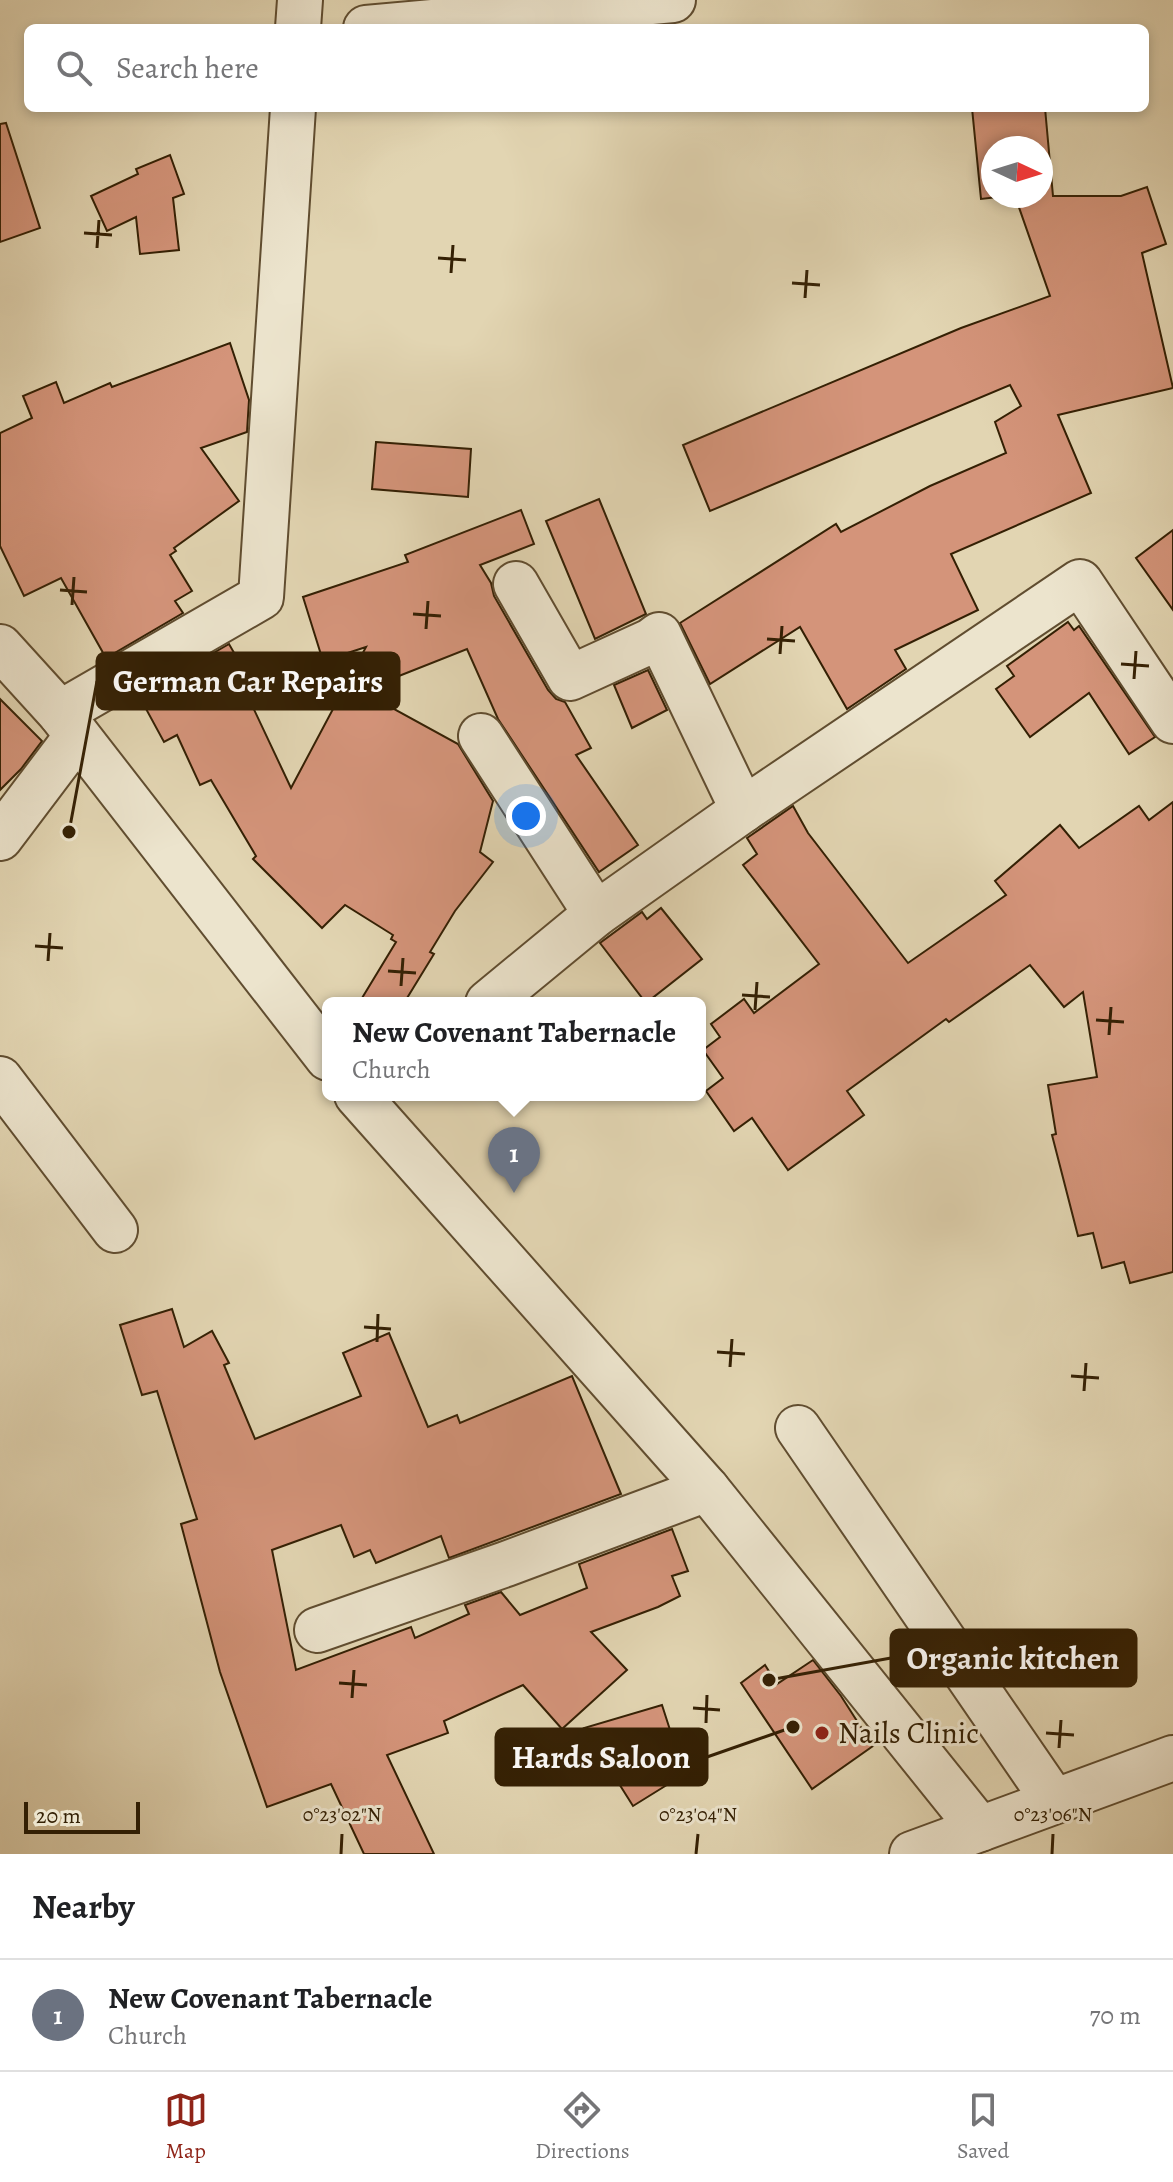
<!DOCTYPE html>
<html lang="en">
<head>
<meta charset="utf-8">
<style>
  :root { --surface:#fff; --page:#f2f2f2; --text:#202124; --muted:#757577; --line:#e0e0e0; --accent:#8f2418 }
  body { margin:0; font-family:Alegreya,serif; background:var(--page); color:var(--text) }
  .compass { position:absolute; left:981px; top:136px; width:72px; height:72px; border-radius:50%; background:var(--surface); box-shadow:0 4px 12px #0003; rotate:94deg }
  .scale { position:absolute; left:24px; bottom:20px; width:116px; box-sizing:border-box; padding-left:8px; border:4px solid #342004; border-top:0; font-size:22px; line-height:28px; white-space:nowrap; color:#342004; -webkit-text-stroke:6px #ece4cd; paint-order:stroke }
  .you { position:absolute; left:526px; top:816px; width:28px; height:28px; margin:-20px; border:6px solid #fff; border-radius:50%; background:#1a73e8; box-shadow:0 0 0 12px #1a73e833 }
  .badge { display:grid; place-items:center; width:52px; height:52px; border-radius:50%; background:var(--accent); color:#fff; font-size:26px; font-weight:700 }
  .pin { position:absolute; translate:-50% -66px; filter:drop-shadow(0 2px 4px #0008) }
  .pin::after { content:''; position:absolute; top:42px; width:28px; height:24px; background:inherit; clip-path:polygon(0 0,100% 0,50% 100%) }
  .popup { position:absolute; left:322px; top:997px; width:384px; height:104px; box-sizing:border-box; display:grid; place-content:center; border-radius:12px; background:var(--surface); filter:drop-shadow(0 2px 6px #0005); font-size:26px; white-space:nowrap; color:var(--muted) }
  .popup b { font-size:30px; color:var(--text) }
  .popup::after { content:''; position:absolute; left:50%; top:100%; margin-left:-16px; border:16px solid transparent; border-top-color:var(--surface) }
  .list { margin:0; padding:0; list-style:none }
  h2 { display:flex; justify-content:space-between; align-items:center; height:104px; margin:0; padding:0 32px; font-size:34px }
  h2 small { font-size:26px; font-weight:400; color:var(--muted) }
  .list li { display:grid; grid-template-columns:52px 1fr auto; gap:24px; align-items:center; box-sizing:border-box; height:112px; padding:0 32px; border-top:2px solid var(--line) }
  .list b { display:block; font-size:30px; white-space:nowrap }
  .list p { margin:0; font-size:26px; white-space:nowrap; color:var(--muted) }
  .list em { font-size:26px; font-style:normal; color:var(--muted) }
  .icon { flex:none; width:44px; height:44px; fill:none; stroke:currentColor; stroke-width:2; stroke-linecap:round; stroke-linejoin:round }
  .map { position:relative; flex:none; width:1173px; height:1854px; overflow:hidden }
  .search { position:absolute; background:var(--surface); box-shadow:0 4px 12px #0003; left:24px; right:24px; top:24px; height:88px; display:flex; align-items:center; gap:20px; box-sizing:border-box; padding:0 28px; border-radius:12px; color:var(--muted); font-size:30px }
  .sheet { height:216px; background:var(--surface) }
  nav { display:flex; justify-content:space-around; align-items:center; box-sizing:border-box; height:112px; border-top:2px solid var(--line); background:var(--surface); font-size:22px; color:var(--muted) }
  nav a { display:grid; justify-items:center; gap:4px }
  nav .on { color:var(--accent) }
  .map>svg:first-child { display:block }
  .building { fill:#d4947a; stroke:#342004; stroke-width:2 }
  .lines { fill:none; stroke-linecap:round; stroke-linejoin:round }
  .minor-casing { stroke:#604d30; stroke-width:48 }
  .minor { stroke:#ece4cd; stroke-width:44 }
  .ticks { fill:none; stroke:#342004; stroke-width:3 }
  .poi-dot { fill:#8f2418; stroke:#ece4cd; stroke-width:3 }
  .labels { text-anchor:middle; stroke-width:6; stroke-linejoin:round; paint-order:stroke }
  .poi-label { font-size:30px; fill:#342004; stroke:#ece4cd; text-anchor:start }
  .ticks-label { font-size:20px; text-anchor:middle; fill:#342004; stroke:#ece4cd; stroke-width:6; stroke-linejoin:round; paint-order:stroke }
  .leader { fill:none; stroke:#342004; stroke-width:3 }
  .callout-dot { fill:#342004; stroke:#ece4cd; stroke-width:3 }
  .callout { fill:#342004; stroke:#342004; stroke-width:3 }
  .callout-label { font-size:32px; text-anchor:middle; font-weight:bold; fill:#fff }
</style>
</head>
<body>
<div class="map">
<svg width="1173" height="1854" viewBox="0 0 1173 1854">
  <rect width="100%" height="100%" fill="#e2d5b2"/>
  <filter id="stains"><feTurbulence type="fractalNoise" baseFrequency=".0025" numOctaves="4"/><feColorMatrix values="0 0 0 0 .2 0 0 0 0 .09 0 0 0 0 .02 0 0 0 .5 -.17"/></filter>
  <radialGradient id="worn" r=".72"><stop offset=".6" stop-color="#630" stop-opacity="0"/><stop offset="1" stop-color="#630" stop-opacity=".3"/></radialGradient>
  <g class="building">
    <polygon points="972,108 1045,108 1053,196 1121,196 1147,187 1166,244 1142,253 1173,388 1058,415 1091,493 951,554 978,610 895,650 906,669 856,703 847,709 800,627 710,684 680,623 836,524 841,532 930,486 1006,453 995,422 1021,406 1010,385 710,511 683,445 961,328 1050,296 1015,196 1041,196 1041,148 993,148 993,196 1007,196 981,199"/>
    <polygon points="6,123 40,228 0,242 0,124"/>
    <polygon points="170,155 184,194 173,198 179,250 140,254 136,217 107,231 91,196 138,174 136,169"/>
    <polygon points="230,343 249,400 247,432 201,448 239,501 174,548 176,551 170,555 192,591 175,601 183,613 106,658 61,578 24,596 0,546 0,433 32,418 23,396 56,382 64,403 110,383 112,387"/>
    <polygon points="376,442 471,449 468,497 372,489"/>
    <polygon points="599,499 646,614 595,639 546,521"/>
    <polygon points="521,510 534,544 480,565 491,583 494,596 548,690 556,699 565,702 591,748 576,755 638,845 599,872 498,719 467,649 361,691 458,744 493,801 480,852 493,862 455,911 430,952 434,954 404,1003 359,1003 396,942 391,939 393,935 345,905 322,928 253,859 256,856 211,780 200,785 177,735 164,742 139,696 229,644 259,696 250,701 291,788 366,647 323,661 303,597 408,562 405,555"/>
    <polygon points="1173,530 1173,610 1136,558"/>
    <polygon points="1068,622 1074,630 1079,626 1155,737 1129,754 1089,693 1030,737 996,689 1014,676 1007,666"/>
    <polygon points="648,670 667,710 632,728 614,685"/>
    <polygon points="0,699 42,741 21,769 0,790"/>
    <polygon points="1173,802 1173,1272 1130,1283 1124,1262 1102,1268 1093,1233 1078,1236 1052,1135 1056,1134 1048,1085 1097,1077 1083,992 1064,1007 1030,965 949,1022 946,1019 847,1091 864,1115 788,1170 752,1118 734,1131 706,1091 723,1078 703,1050 720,1037 711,1024 744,999 754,1013 819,964 743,865 757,854 747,838 793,806 808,833 908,963 1006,895 995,881 1060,825 1079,848 1139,806 1149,820"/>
    <polygon points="661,908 702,959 646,1003 600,943 642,912 647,919"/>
    <polygon points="172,1309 184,1347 212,1331 229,1363 224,1365 255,1439 361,1396 343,1353 389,1333 428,1427 457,1415 460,1423 572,1376 621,1494 449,1558 441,1536 376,1563 370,1550 354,1557 341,1525 272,1550 296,1670 411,1627 415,1638 469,1614 465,1605 501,1592 520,1615 587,1588 579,1564 672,1529 688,1571 672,1576 680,1596 658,1607 591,1632 627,1670 562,1729 523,1685 444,1721 448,1733 387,1755 434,1854 364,1854 331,1784 267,1807 220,1672 181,1524 197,1519 157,1391 142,1395 120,1325"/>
    <polygon points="813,1660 841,1696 873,1746 812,1789 741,1683 765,1665 777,1684"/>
    <polygon points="662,1705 671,1733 644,1741 670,1783 633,1806 584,1728"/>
  </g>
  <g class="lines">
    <g class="minor-casing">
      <g id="minor">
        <polyline points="298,28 300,0"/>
        <polyline points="366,28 673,0"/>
        <polyline points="516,584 570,678 651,641 659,635 743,810"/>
        <polyline points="0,647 60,713 328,1058"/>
        <polyline points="60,713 261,597 293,108"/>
        <polyline points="481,736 596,914"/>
        <polyline points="0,838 77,736"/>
        <polyline points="488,1003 596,914 743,810 1080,582 1173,721"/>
        <polyline points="0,1079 115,1230"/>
        <polyline points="357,1095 707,1489 980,1829"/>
        <polyline points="798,1428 1054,1801"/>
        <polyline points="317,1630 506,1564 707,1489"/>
        <polyline points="912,1854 1173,1758"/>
      </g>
    </g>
    <use href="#minor" class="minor"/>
  </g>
  <path class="ticks" d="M84 233 112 235M97 248 99 220M438 258 466 260M451 273 453 245M792 283 820 285M805 298 807 270M60 590 87 592M72 605 74 577M413 614 441 616M426 629 428 601M767 639 795 641M780 654 782 626M1121 664 1149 666M1134 679 1136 651M35 946 63 948M48 961 50 933M388 971 416 973M401 986 403 958M742 995 770 997M755 1010 757 982M1096 1020 1124 1022M1109 1035 1111 1007M364 1327 391 1329M377 1342 378 1314M717 1352 745 1354M730 1367 732 1339M1071 1376 1099 1378M1084 1391 1086 1363M339 1683 367 1685M352 1698 354 1670M693 1708 720 1710M706 1723 707 1695M1046 1733 1074 1735M1059 1748 1061 1720M341 1854 342 1834M696 1854 698 1834M1052 1854 1053 1834"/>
  <circle class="poi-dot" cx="822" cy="1733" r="8"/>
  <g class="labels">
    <g class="poi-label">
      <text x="838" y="1743">Nails Clinic</text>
    </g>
  </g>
  <g class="ticks-label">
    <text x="342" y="1821">0°23'02"N</text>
    <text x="698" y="1821">0°23'04"N</text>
    <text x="1053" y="1821">0°23'06"N</text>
  </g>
  <path class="leader" d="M69 832L97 681M769 1680L891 1658M793 1727L707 1757"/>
  <g class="callout-dot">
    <circle cx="69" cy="832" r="8"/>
    <circle cx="769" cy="1680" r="8"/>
    <circle cx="793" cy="1727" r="8"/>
  </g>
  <g class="callout">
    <rect x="97" y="653" width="302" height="56" rx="8"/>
    <rect x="891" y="1630" width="245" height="56" rx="8"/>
    <rect x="496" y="1729" width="211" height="56" rx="8"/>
  </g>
  <g class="callout-label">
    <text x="248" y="692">German Car Repairs</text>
    <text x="1013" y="1669">Organic kitchen</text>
    <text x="601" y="1768">Hards Saloon</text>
  </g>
  <rect width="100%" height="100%" filter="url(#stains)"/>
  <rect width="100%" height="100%" fill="url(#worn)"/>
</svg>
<svg class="compass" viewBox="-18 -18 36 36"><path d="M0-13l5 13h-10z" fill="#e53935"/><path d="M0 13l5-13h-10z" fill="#757577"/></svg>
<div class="scale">20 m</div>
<div class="you"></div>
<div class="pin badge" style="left:514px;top:1193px;background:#6b7280">1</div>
<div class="popup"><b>New Covenant Tabernacle</b>Church</div>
<div class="search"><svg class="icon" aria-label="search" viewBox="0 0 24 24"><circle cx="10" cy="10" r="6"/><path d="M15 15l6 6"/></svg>Search here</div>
</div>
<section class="sheet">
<h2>Nearby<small></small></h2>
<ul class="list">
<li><span class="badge" style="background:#6b7280">1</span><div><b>New Covenant Tabernacle</b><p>Church</p></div><em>70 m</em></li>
</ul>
</section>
<nav>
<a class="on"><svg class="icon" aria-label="map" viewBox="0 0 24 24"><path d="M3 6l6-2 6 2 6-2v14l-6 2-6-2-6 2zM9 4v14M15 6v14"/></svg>Map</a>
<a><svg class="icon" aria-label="directions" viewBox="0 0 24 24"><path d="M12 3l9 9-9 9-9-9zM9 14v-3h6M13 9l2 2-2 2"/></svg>Directions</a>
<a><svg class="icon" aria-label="saved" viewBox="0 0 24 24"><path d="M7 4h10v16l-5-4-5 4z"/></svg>Saved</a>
</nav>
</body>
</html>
